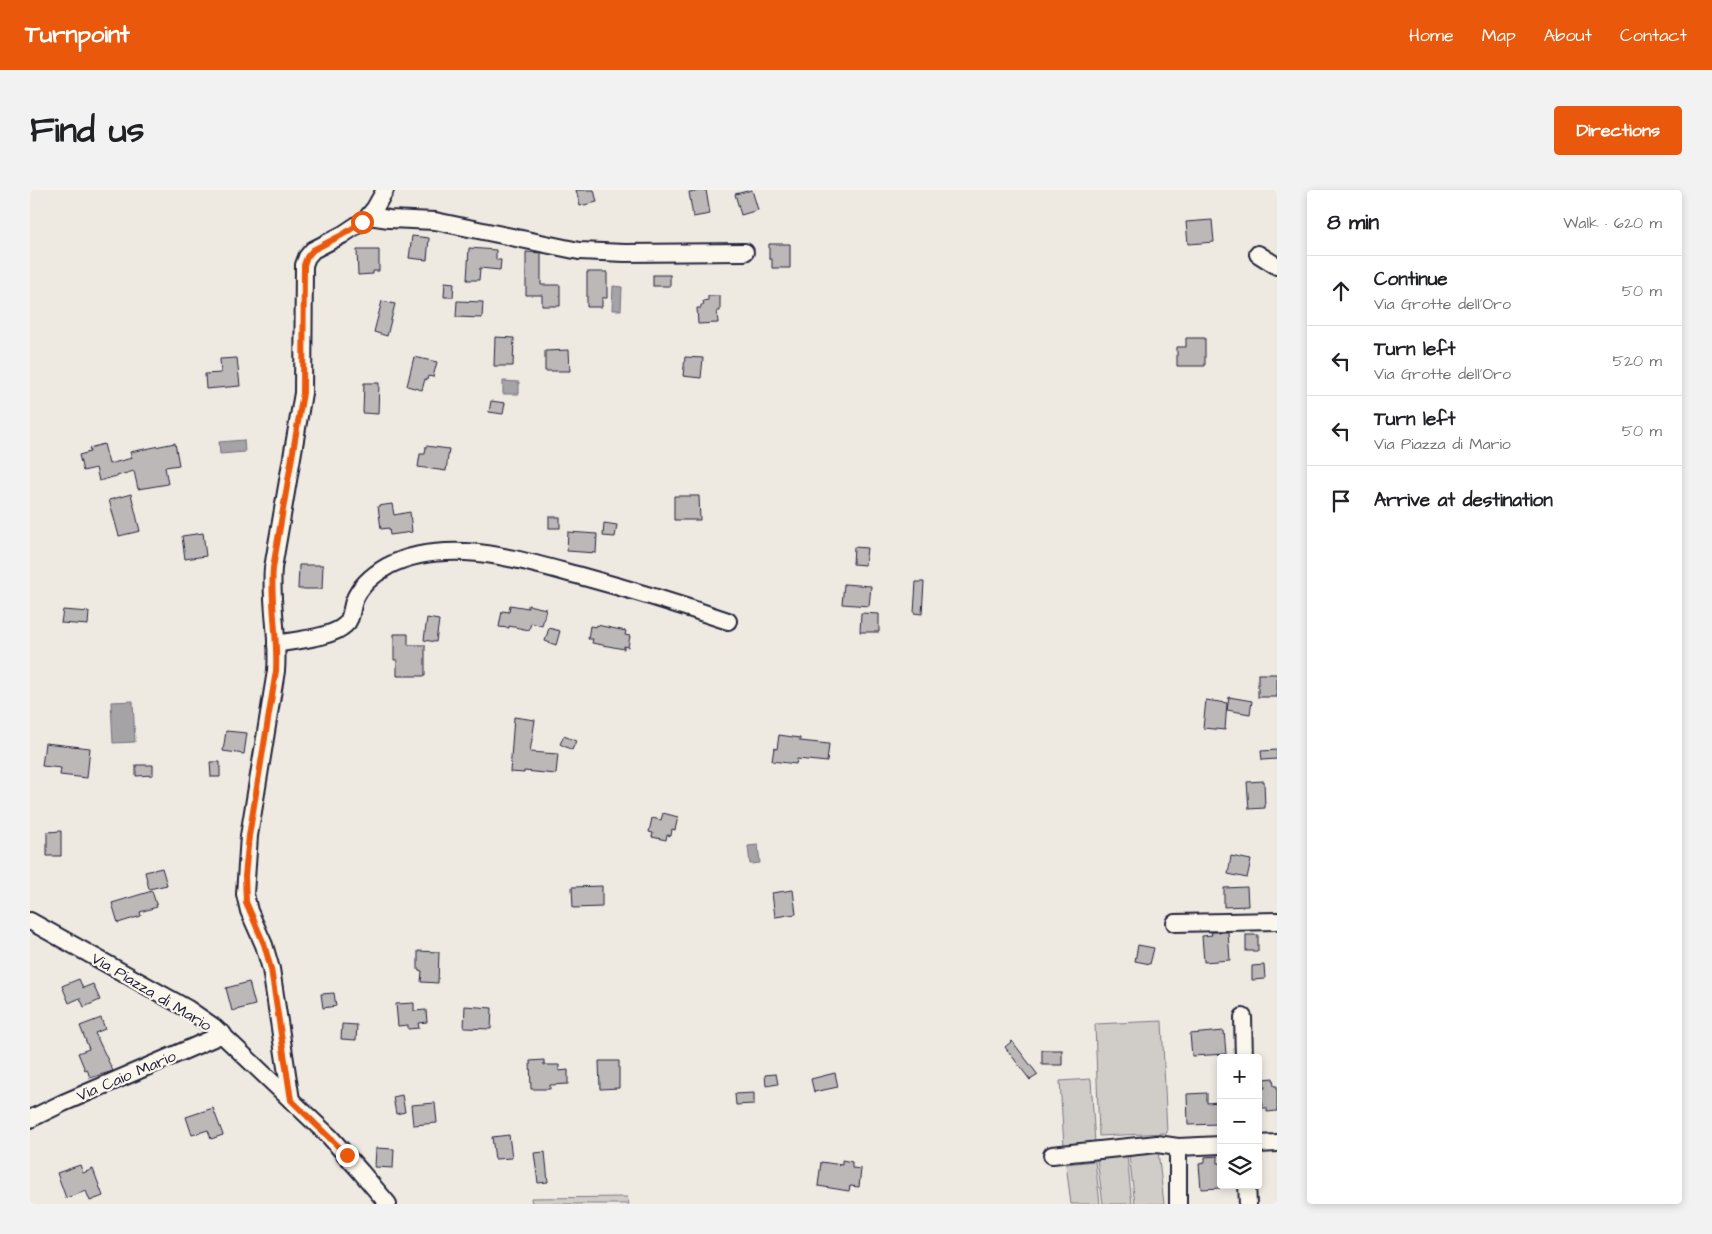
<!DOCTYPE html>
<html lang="en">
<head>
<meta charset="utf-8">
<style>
  :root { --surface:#fff; --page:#f2f2f2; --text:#202124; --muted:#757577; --line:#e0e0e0; --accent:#ea580c }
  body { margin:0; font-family:"Architects Daughter",sans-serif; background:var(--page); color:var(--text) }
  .controls { position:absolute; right:15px; bottom:15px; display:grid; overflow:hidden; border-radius:5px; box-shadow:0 2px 8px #0003 }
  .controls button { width:45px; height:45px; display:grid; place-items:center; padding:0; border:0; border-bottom:1px solid var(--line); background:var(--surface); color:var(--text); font:25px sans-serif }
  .stop { position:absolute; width:15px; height:15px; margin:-11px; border:4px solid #ea580c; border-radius:50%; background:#fff }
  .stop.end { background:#ea580c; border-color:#fff; box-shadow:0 1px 5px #0008 }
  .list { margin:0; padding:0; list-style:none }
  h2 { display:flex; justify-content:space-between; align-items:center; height:65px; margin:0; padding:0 20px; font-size:21px }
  h2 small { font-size:16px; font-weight:400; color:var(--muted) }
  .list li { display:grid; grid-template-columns:32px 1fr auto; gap:15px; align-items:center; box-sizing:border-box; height:70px; padding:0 20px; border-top:1px solid var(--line) }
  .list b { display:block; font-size:19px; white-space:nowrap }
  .list p { margin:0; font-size:16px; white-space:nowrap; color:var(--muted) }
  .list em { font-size:16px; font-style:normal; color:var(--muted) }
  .icon { flex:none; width:28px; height:28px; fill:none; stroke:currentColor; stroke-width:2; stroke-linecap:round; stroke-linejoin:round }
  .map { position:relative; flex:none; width:1247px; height:1014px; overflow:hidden; border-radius:5px }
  header { display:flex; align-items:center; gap:30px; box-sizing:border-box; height:70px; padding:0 25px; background:var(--accent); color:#fff }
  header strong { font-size:24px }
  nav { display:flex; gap:28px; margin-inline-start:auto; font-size:18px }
  .intro { display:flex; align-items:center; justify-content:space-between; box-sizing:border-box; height:120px; padding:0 30px }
  h1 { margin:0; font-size:35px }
  .button { padding:12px 22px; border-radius:5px; background:var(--accent); color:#fff; font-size:18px; font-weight:700 }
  main { display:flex; gap:30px; padding:0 30px }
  aside { flex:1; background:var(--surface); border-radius:5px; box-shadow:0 2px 8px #0003 }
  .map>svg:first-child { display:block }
  .green { fill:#d0cdc9; stroke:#797882 }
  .water { fill:#a6a3a7; stroke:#716f7c }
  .building { fill:#bcb8b8; stroke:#22223b }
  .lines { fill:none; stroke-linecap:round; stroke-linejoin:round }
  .minor-casing { stroke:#22223b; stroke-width:20 }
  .minor { stroke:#fbf7ec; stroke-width:16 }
  .route { stroke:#ea580c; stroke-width:6 }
  .labels { text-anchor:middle; stroke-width:4.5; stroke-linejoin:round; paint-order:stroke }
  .street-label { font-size:16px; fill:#22223b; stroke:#fbf7ec }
</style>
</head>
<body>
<header>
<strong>Turnpoint</strong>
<nav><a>Home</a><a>Map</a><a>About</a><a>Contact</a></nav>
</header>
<div class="intro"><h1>Find us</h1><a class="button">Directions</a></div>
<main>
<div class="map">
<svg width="1247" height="1014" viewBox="0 0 1247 1014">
  <rect width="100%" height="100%" fill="#eeeae2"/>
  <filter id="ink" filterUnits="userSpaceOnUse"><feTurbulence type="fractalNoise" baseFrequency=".02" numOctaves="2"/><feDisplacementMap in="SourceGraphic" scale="10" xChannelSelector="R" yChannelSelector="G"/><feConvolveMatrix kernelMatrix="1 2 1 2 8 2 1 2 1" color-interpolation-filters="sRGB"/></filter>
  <g filter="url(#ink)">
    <g class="green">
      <polygon points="1132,831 1137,943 1069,946 1065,834"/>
      <polygon points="1061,889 1065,954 1034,956 1030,891"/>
      <polygon points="1128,961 1134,1014 1105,1014 1099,965"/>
      <polygon points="1097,966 1102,1014 1073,1014 1067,969"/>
      <polygon points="1065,971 1070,1014 1041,1014 1036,974"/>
      <polygon points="597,1007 599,1014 502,1014 501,1008"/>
    </g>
    <g class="water">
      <polygon points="583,96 592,97 591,120 582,120"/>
      <polygon points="473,191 489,192 489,204 473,204"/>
      <polygon points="214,250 215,262 190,264 189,252"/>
      <polygon points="103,511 105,552 83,553 81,512"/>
      <polygon points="728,655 730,673 720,674 718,656"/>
    </g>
    <g class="building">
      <polygon points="546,0 564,0 567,12 550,16"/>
      <polygon points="676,0 680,24 663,27 659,2"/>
      <polygon points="722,0 728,20 711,25 705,4"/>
      <polygon points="1182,30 1184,52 1158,54 1156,32"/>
      <polygon points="382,46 399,48 397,70 379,68"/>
      <polygon points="739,54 760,54 760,78 742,78 742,69 739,69"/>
      <polygon points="439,58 466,60 466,70 471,70 470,80 450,78 449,90 437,90"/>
      <polygon points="327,60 349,60 349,81 343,81 343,84 328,85"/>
      <polygon points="496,62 511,63 511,95 530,95 530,116 512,116 512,105 496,105"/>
      <polygon points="557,82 577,82 577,108 572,108 572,117 557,117"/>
      <rect x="623" y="85" width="17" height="11"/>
      <polygon points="415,92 424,93 423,107 414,107"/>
      <polygon points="678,106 690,106 690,121 687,121 688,133 668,134 667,118 671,118 671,115 674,115 673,111 678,110"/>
      <polygon points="352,111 365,114 357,146 344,142"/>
      <polygon points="427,111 453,112 452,128 426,127"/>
      <polygon points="465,147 484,148 483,176 464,176"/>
      <polygon points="1156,148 1175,148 1175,176 1147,176 1147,157 1156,157"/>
      <polygon points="539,160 540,181 515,181 515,161"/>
      <polygon points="384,167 407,172 403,187 398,186 397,190 395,189 392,200 377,196"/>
      <polygon points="655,167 673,168 671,188 653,186"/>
      <polygon points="207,168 210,196 176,199 175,184 191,183 190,169"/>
      <polygon points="334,193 349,193 348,224 333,223"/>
      <polygon points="461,211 475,213 473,224 459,222"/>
      <polygon points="145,253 149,275 135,277 138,294 108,299 104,281 69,291 66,278 53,281 49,265 60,262 59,258 74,254 79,274 102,268 100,262"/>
      <polygon points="396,256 419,259 416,281 388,277 390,264 395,264"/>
      <polygon points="101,304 110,341 89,346 79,310"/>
      <polygon points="644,306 669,306 670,330 644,330"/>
      <polygon points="362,314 364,325 380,322 382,342 360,345 359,338 351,339 348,316"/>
      <rect x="519" y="327" width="11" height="11"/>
      <polygon points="574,333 587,335 585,347 573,346"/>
      <polygon points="538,342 567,344 566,363 537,361"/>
      <polygon points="173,343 176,366 155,369 152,346"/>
      <polygon points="824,357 837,358 835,375 823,374"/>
      <polygon points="269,375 293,375 292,399 268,399"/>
      <polygon points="886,392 894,392 892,424 884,423"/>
      <polygon points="814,394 841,396 839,416 812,414"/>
      <polygon points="480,415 498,418 498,415 516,419 512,436 501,433 499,440 479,436 479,438 469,437 472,421 479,422"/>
      <polygon points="33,420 59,422 58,435 31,433"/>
      <polygon points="831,423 849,424 849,442 830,442"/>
      <polygon points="397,428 409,430 406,452 394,450"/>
      <polygon points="567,435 596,441 595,445 600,446 598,457 594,456 594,459 562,453 563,449 558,449 560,436 566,437"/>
      <polygon points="519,438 530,441 526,455 515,451"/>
      <polygon points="364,444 378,444 378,455 395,455 395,486 367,486 367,470 364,470"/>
      <rect x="1228" y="484" width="19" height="23"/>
      <polygon points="1199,507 1222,511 1220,524 1197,520"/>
      <polygon points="1176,510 1197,513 1195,540 1173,538"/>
      <polygon points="484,527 505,530 500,562 528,564 526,584 494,581 494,583 480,582"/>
      <polygon points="196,541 217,543 214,564 193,561"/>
      <polygon points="749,545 770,548 770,551 799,554 797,572 767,569 766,574 742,571 744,558 747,559"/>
      <polygon points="534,546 546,551 542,560 530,554"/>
      <polygon points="15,553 60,558 57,588 30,585 31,578 12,576"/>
      <polygon points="1247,560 1247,569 1232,570 1231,561"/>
      <polygon points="180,572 190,572 190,587 181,587"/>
      <polygon points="106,575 123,575 123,585 106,586"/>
      <polygon points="1234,591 1235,618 1219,619 1217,592"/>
      <polygon points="633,623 648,627 645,640 642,639 641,646 637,645 636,650 622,647 623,643 619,642 622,628 631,630"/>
      <polygon points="31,641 31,666 17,666 17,642"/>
      <polygon points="1201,666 1221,670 1217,688 1198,684"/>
      <polygon points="132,678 137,695 119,699 115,682"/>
      <polygon points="572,696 572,717 543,718 542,697"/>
      <polygon points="1217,697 1218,716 1194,717 1194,698"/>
      <polygon points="763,700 766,724 745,727 742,703"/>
      <polygon points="122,701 127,717 110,722 111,726 88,733 82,713"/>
      <polygon points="1181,742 1198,742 1200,770 1174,772 1172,746 1182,745"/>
      <rect x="1216" y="745" width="12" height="16"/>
      <polygon points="1108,755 1124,758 1120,774 1105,771"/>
      <polygon points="388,761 409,762 408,793 391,792 392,781 388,780"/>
      <polygon points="1234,775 1235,789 1222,790 1222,776"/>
      <polygon points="49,789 53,798 63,794 70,810 54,817 50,808 39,813 32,796"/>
      <polygon points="219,792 225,815 202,821 196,798"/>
      <polygon points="304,803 306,816 293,818 291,804"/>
      <polygon points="384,813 384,821 396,820 397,832 388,833 389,838 378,839 378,835 368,836 366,814"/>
      <polygon points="435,816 462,818 461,839 434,838"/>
      <polygon points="71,828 75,839 65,843 83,881 60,888 57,879 55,880 48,863 59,859 50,836"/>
      <polygon points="312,834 327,835 326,850 311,849"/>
      <polygon points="1194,841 1196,864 1162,866 1160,844"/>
      <polygon points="982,851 1008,885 1000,890 975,857"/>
      <rect x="1012" y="860" width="20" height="15"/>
      <polygon points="514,870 514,875 529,875 529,881 538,880 538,894 520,895 520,899 501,899 500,871"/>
      <polygon points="569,871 589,871 589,898 570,899"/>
      <polygon points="805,883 808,897 784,902 781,889"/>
      <polygon points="746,884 748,894 736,896 735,885"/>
      <polygon points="1243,888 1244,896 1247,896 1247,921 1237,922 1237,918 1232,918 1231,899 1235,898 1234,889"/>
      <polygon points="724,903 724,914 706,915 705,904"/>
      <polygon points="1177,903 1177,913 1189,912 1189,934 1158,935 1157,904"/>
      <polygon points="372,905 375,922 366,924 363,907"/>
      <polygon points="405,913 407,933 383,935 381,915"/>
      <polygon points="183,918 193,945 181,949 178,940 162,945 156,927"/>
      <polygon points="479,945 482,968 465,969 462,947"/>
      <polygon points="346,958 364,959 363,978 345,977"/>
      <polygon points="515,962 518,992 508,993 504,963"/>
      <polygon points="1188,966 1188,973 1191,973 1191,998 1171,999 1169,974 1175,973 1175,967"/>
      <polygon points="812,970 822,972 822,978 831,979 829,997 820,996 819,1001 788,996 791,972 812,975"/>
      <polygon points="50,975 53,983 63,979 73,1006 60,1011 56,1001 36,1008 27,983"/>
    </g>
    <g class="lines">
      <g class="minor-casing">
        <g id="minor">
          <polyline points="339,26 359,29 405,31 549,61 595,63 715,62"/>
          <polyline points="1228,64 1247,76"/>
          <path d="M246 454C266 450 301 448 315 435 322 429 321 419 324 411 330 395 344 384 358 376 381 364 409 361 435 362 475 364 516 377 554 387 602 400 651 415 698 431"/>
          <polyline points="0,731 158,819 184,837 300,947 331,982 358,1014"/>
          <polyline points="1145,733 1247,731"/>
          <polyline points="1213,827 1214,868"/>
          <path d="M261 910 241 779 234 755 219 721 215 704 219 646 246 481C249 446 240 412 243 378L273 203 274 75 277 67 283 60 312 45 336 29 345 18 355 0"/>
          <polyline points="0,929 33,913 193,844"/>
          <polyline points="1228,954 1247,953"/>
          <polyline points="1022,965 1127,954 1148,957"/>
          <polyline points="1217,995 1218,1014"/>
          <polyline points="1148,1014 1148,957 1191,955"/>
        </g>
      </g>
      <use href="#minor" class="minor"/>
    </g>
  </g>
  <g class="lines" filter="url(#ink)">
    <path class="route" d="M317 965 261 910 241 779 234 754 216 712 215 686 219 646 246 481C248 446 240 412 243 378L273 203 274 75 277 67 283 60 312 45 332 32"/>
  </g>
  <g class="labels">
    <g class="street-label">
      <text transform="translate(122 801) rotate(31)" y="6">Via Piazza di Mario</text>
      <text transform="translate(96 885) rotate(-23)" y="6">Via Caio Mario</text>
    </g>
  </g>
</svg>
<div class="controls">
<button>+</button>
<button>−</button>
<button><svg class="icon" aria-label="layers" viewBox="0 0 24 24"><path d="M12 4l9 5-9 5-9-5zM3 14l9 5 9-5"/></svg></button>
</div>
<div class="stop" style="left:332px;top:32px"></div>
<div class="stop end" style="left:317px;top:965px"></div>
</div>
<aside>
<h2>8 min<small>Walk · 620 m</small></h2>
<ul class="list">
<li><svg class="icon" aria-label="ahead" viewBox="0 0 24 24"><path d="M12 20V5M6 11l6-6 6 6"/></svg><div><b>Continue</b><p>Via Grotte dell'Oro</p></div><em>50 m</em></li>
<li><svg class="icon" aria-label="left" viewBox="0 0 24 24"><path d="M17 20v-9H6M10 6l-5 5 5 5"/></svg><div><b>Turn left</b><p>Via Grotte dell'Oro</p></div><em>520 m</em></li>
<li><svg class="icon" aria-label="left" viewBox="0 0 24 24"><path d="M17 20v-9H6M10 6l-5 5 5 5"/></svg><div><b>Turn left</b><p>Via Piazza di Mario</p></div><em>50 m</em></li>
<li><svg class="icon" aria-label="arrive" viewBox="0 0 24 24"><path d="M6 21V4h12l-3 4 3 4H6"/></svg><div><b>Arrive at destination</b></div></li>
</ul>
</aside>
</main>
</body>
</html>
